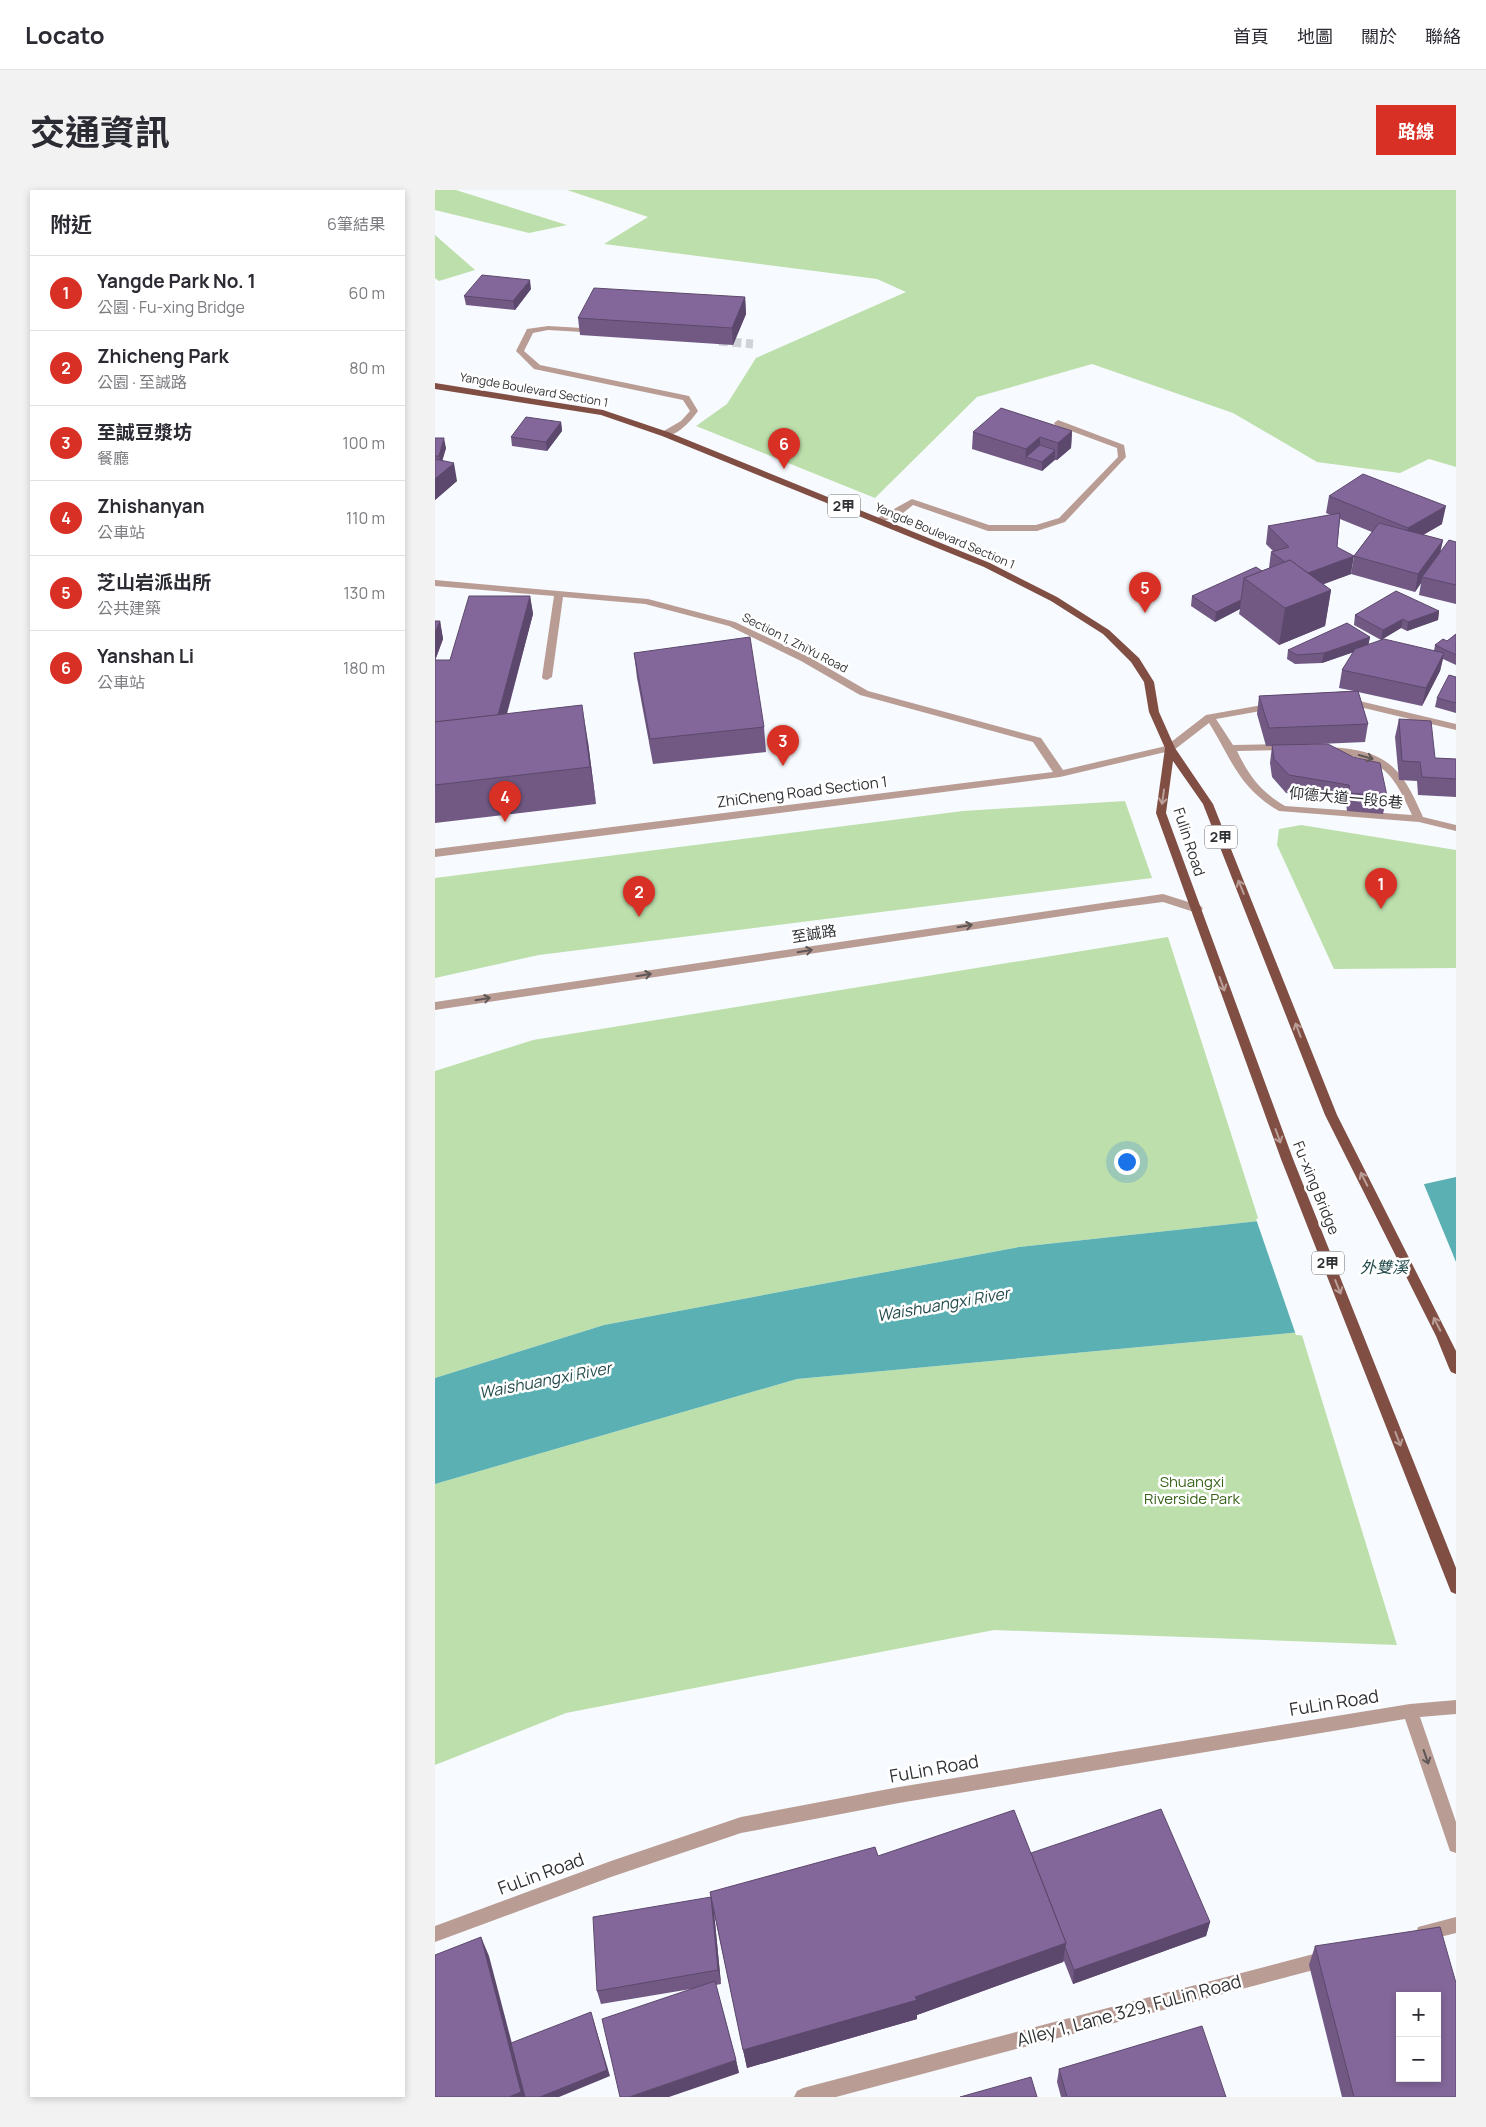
<!DOCTYPE html>
<html lang="zh-TW">
<head>
<meta charset="utf-8">
<style>
  :root { --surface:#fff; --page:#f2f2f3; --text:#2b2b33; --muted:#7c7c81; --line:#e1e1e2; --accent:#d93025 }
  body { margin:0; font-family:Manrope,"Noto Sans TC",sans-serif; background:var(--page); color:var(--text) }
  .controls { position:absolute; right:15px; bottom:15px; display:grid; overflow:hidden; border-radius:0px; box-shadow:0 2px 8px #0003 }
  .controls button { width:45px; height:45px; display:grid; place-items:center; padding:0; border:0; border-bottom:1px solid var(--line); background:var(--surface); color:var(--text); font:25px sans-serif }
  .you { position:absolute; left:691px; top:971px; width:18px; height:18px; margin:-12px; border:4px solid #fff; border-radius:50%; background:#1a73e8; box-shadow:0 0 0 8px #1a73e833 }
  .badge { display:grid; place-items:center; width:32px; height:32px; border-radius:50%; background:var(--accent); color:#fff; font-size:16px; font-weight:700 }
  .pin { position:absolute; translate:-50% -41px; filter:drop-shadow(0 1px 2px #0008) }
  .pin::after { content:''; position:absolute; top:26px; width:18px; height:15px; background:inherit; clip-path:polygon(0 0,100% 0,50% 100%) }
  .list { margin:0; padding:0; list-style:none }
  h2 { display:flex; justify-content:space-between; align-items:center; height:65px; margin:0; padding:0 20px; font-size:21px }
  h2 small { font-size:16px; font-weight:400; color:var(--muted) }
  .list li { display:grid; grid-template-columns:32px 1fr auto; gap:15px; align-items:center; box-sizing:border-box; height:75px; padding:0 20px; border-top:1px solid var(--line) }
  .list b { display:block; font-size:19px; white-space:nowrap }
  .list p { margin:0; font-size:16px; white-space:nowrap; color:var(--muted) }
  .list em { font-size:16px; font-style:normal; color:var(--muted) }
  .map { position:relative; flex:none; width:1021px; height:1907px; overflow:hidden; border-radius:0px }
  header { display:flex; align-items:center; gap:30px; box-sizing:border-box; height:70px; padding:0 25px; background:var(--surface); border-bottom:1px solid var(--line) }
  header strong { font-size:24px }
  nav { display:flex; gap:28px; margin-inline-start:auto; font-size:18px }
  .intro { display:flex; align-items:center; justify-content:space-between; box-sizing:border-box; height:120px; padding:0 30px }
  h1 { margin:0; font-size:35px }
  .button { padding:12px 22px; border-radius:0px; background:var(--accent); color:#fff; font-size:18px; font-weight:700 }
  main { display:flex; gap:30px; padding:0 30px }
  aside { flex:1; background:var(--surface); border-radius:0px; box-shadow:0 2px 8px #0003 }
  .map>svg:first-child { display:block }
  .green { fill:#bddfac }
  .water { fill:#5ab0b2 }
  .pier { fill:#f7fafe }
  .lines { fill:none; stroke-linecap:round; stroke-linejoin:round }
  .minor-tunnel { stroke:#cfd2d6; stroke-width:9; stroke-dasharray:9 4.5; stroke-linecap:butt }
  .minor { fill:#b99c94; fill-rule:evenodd }
  .major { fill:#804e43; fill-rule:evenodd }
  .wall { fill:#715984 }
  .shaded-wall { fill:#5c486c }
  .building { fill:#83679a; stroke:#5c486c; fill-rule:evenodd }
  .oneway { stroke:#5f5656 }
  .oneway2 { stroke:#b99e98 }
  .labels { text-anchor:middle; stroke-width:5; stroke-linejoin:round; paint-order:stroke }
  .far-street-label { font-size:12px; fill:#2f3134; stroke:#fff }
  .shield { fill:#fff; stroke:#6d6f71; stroke-width:1 }
  .shield-label { font-size:14px; font-weight:bold; fill:#2f3134 }
  .street-label { font-size:15px; fill:#2f3134; stroke:#fff }
  .park-label { font-size:15px; fill:#38631b; stroke:#fff }
  .water-label { font-size:16px; font-style:italic; fill:#234b4c; stroke:#fff }
  .near-street-label { font-size:18px; fill:#2f3134; stroke:#fff }
</style>
</head>
<body>
<header>
<strong>Locato</strong>
<nav><a>首頁</a><a>地圖</a><a>關於</a><a>聯絡</a></nav>
</header>
<div class="intro"><h1>交通資訊</h1><a class="button">路線</a></div>
<main>
<aside>
<h2>附近<small>6筆結果</small></h2>
<ul class="list">
<li><span class="badge">1</span><div><b>Yangde Park No. 1</b><p>公園 · Fu-xing Bridge</p></div><em>60 m</em></li>
<li><span class="badge">2</span><div><b>Zhicheng Park</b><p>公園 · 至誠路</p></div><em>80 m</em></li>
<li><span class="badge">3</span><div><b>至誠豆漿坊</b><p>餐廳</p></div><em>100 m</em></li>
<li><span class="badge">4</span><div><b>Zhishanyan</b><p>公車站</p></div><em>110 m</em></li>
<li><span class="badge">5</span><div><b>芝山岩派出所</b><p>公共建築</p></div><em>130 m</em></li>
<li><span class="badge">6</span><div><b>Yanshan Li</b><p>公車站</p></div><em>180 m</em></li>
</ul>
</aside>
<div class="map">
<svg width="1021" height="1907" viewBox="0 0 1021 1907">
  <rect width="100%" height="100%" fill="#f7fafe"/>
  <g class="green">
    <polygon points="0,0 21,0 132,35 94,43 0,20"/>
    <polygon points="132,0 1021,0 1021,277 994,269 965,283 882,272 798,223 657,174 542,207 440,308 261,236 292,214 321,168 471,102 442,89 169,54 213,27"/>
    <polygon points="0,45 40,80 4,91 0,88"/>
    <polygon points="690,611 717,688 104,765 0,788 0,688 528,621"/>
    <polygon points="866,635 1021,660 1021,778 899,779 842,655 844,639"/>
    <polygon points="733,747 824,1031 584,1057 169,1135 0,1188 0,881 98,850"/>
    <polygon points="866,1142 962,1455 559,1440 131,1523 0,1575 0,1294 362,1189"/>
  </g>
  <polygon class="water" points="1021,987 1021,1155 866,1142 362,1189 0,1294 0,1188 169,1135 584,1057 824,1031"/>
  <polygon class="pier" points="988,992 1021,1072 1021,1158 861,1145 821,1029"/>
  <g class="lines">
    <polyline class="minor-tunnel" points="284,151 318,154"/>
    <g class="minor">
      <path d="M113 136 147 138 151 140 147 142 113 140 98 143 89 161 105 175 254 206 263 221C256 231 241 248 227 246V242L246 231 255 221 248 210 99 179 81 161 92 139Z"/>
      <polygon points="623,230 689,255 691,267 630,332 602,341 553,341 478,315 468,323 447,332 444,333 439,330 477,309 554,335 601,335 624,328 683,267 682,258 620,235 619,233"/>
      <path d="M0 390 213 409 300 432 374 467 433 501 606 548 628 580 731 556 771 525 839 513 843 514V518L781 529 798 555 853 554 858 557 853 560 802 561C814 586 826 602 850 616L977 625C960 588 950 569 907 565 900 564 890 565 885 560 890 555 900 558 907 558 957 563 969 584 988 627L1021 635V641L984 632 844 621C804 598 797 570 774 533L739 560 625 587 0 667V659L618 582 598 552 425 505 366 471 294 436 210 414 128 407 117 487 112 490 108 489 107 487 119 406 0 396Z"/>
      <polygon points="912,508 1021,534 1021,540 908,513 907,511"/>
      <polygon points="728,704 766,716 768,719 762,723 728,712 674,719 0,820 0,812"/>
      <polygon points="1021,1510 1021,1524 985,1527 1021,1632 1021,1663 1015,1661 1013,1655 970,1529 464,1613 306,1643 176,1687 0,1752 0,1736 176,1671 306,1627 464,1597 975,1514"/>
      <polygon points="1021,1727 1021,1743 989,1751 983,1749 981,1743 983,1737"/>
      <polygon points="890,1761 896,1763 898,1769 896,1775 890,1777 401,1907 359,1907 362,1901 368,1898"/>
    </g>
    <polygon class="major" points="0,193 168,220 233,242 555,373 622,407 674,440 704,468 719,492 724,522 740,558 778,614 902,925 1021,1161 1021,1184 1016,1182 1014,1178 1001,1146 890,925 768,614 738,571 731,623 858,969 1021,1378 1021,1404 1016,1402 1014,1397 846,969 721,623 730,558 714,522 709,492 696,472 668,444 616,411 549,377 227,246 166,225 0,199"/>
  </g>
  <g class="wall">
    <polygon points="96,99 80,120 31,115 29,106"/>
    <polygon points="310,107 311,124 298,155 145,145 143,128"/>
    <polygon points="126,232 127,241 112,261 77,256 76,247"/>
    <polygon points="637,241 636,258 622,270 620,270 607,281 537,259 538,242"/>
    <polygon points="0,248 11,258 7,271 22,291 0,310"/>
    <polygon points="894,306 1007,334 988,345 1008,350 1005,362 1021,352 1021,414 984,405 986,393 980,402 916,384 919,366 937,342 905,329 902,357 916,384 888,394 896,400 890,436 844,455 804,424 805,419 780,432 756,416 757,406 834,378 836,362 838,361 831,354 833,336 896,325 891,323"/>
    <polygon points="95,406 98,424 72,524 153,552 161,614 0,633 0,431 5,431 8,449 0,470 15,470"/>
    <polygon points="1004,421 1003,430 972,441 966,438 946,450 919,435 920,425"/>
    <polygon points="1021,444 1021,475 1008,469 1005,481 987,516 923,502 933,534 930,552 862,555 952,606 948,624 912,621 911,613 851,603 837,587 835,573 837,556 831,556 822,524 824,506 919,501 904,498 907,480 919,462 887,473 860,474 852,469 853,460 935,447 933,455 999,461 1000,455 1012,451"/>
    <polygon points="199,463 329,537 331,562 218,574 202,488"/>
    <polygon points="1021,487 1021,523 1000,517 1002,508"/>
    <polygon points="964,529 1000,568 1021,569 1021,607 983,605 982,591 964,590 960,547"/>
    <polygon points="596,1663 775,1732 771,1746 638,1794 629,1771 628,1772 482,1825 482,1829 312,1878 279,1722 286,1794 281,1795 301,1870 304,1883 256,1799 166,1814 162,1801 276,1707 443,1666"/>
    <polygon points="880,1756 1021,1907 907,1907 874,1775"/>
    <polygon points="624,1879 791,1907 626,1907 622,1892"/>
  </g>
  <g class="shaded-wall">
    <polygon points="95,90 96,99 80,120 78,111"/>
    <polygon points="310,107 311,124 298,155 297,138"/>
    <polygon points="126,232 127,241 112,261 111,252"/>
    <polygon points="637,241 636,258 622,270 623,253"/>
    <polygon points="605,247 605,265 591,267 590,277 591,259"/>
    <polygon points="9,248 11,258 6,275 4,266"/>
    <polygon points="620,260 620,269 607,281 607,272"/>
    <polygon points="19,273 22,291 0,310 0,289"/>
    <polygon points="1011,316 1007,334 969,356 973,338"/>
    <polygon points="1008,350 1004,368 987,387 986,393 980,402 983,384"/>
    <polygon points="919,366 916,384 865,403 868,385"/>
    <polygon points="896,400 890,436 844,455 850,418"/>
    <polygon points="95,406 98,424 64,552 61,534"/>
    <polygon points="806,410 805,419 780,432 781,422"/>
    <polygon points="1004,421 1003,430 972,441 973,432"/>
    <polygon points="968,429 966,438 946,450 948,440"/>
    <polygon points="5,431 8,449 0,471 0,443"/>
    <polygon points="935,447 933,457 887,473 889,463"/>
    <polygon points="1009,463 1005,481 987,516 991,498"/>
    <polygon points="147,515 153,552 161,614 155,577"/>
    <polygon points="276,1707 279,1722 286,1794 283,1780"/>
    <polygon points="775,1732 771,1746 638,1794 639,1780"/>
    <polygon points="46,1747 54,1766 91,1907 74,1907"/>
    <polygon points="631,1753 628,1772 482,1825 482,1829 312,1878 308,1860 480,1807"/>
    <polygon points="158,1829 175,1886 124,1907 105,1907"/>
    <polygon points="301,1870 304,1883 234,1907 194,1907"/>
  </g>
  <g class="building">
    <polygon points="47,85 95,90 78,111 29,106"/>
    <polygon points="159,98 310,107 297,138 143,128"/>
    <polygon points="566,218 637,241 623,253 605,247 591,259 538,242"/>
    <polygon points="91,227 126,232 111,252 76,247"/>
    <polygon points="0,248 9,248 4,266 0,266"/>
    <polygon points="605,255 620,260 607,272 591,267"/>
    <polygon points="0,269 19,273 0,289"/>
    <polygon points="928,284 1011,316 973,338 894,306"/>
    <polygon points="905,323 902,357 919,366 873,383 855,370 850,372 836,362 854,357 833,336"/>
    <polygon points="944,333 1008,350 983,384 919,366"/>
    <polygon points="1014,350 1021,352 1021,395 987,387"/>
    <polygon points="855,370 896,400 850,418 809,388"/>
    <polygon points="821,377 827,381 809,388 806,410 781,422 757,406"/>
    <polygon points="961,401 1004,421 973,432 968,429 948,440 920,425"/>
    <polygon points="34,406 95,406 63,525 0,532 0,470 15,470"/>
    <polygon points="0,431 5,431 0,443"/>
    <polygon points="912,433 935,447 889,463 862,465 853,460"/>
    <polygon points="1021,444 1021,465 1000,455 1008,449 1012,451"/>
    <polygon points="315,447 329,537 215,549 199,463"/>
    <polygon points="949,449 1009,463 991,498 907,480 920,459"/>
    <polygon points="1014,485 1021,487 1021,513 1002,508"/>
    <polygon points="923,501 933,534 834,538 824,506"/>
    <polygon points="147,515 155,577 0,595 0,532"/>
    <polygon points="964,529 996,531 1000,568 1021,569 1021,589 987,587 985,572 967,571"/>
    <polygon points="893,554 918,567 945,573 952,606 915,603 914,595 854,585 839,569 837,555"/>
    <polygon points="726,1619 775,1732 639,1780 630,1757 631,1753 596,1663"/>
    <polygon points="579,1620 631,1753 480,1807 482,1810 308,1860 275,1702 440,1657 443,1666"/>
    <polygon points="276,1707 283,1780 162,1801 158,1727"/>
    <path d="M1005 1737 1021 1793V1907H919L880 1756ZM965 1806H1002V1888H965Z"/>
    <polygon points="46,1747 86,1902 74,1907 0,1907 0,1765"/>
    <polygon points="280,1791 301,1870 194,1907 185,1907 167,1829"/>
    <polygon points="156,1822 172,1880 105,1907 90,1907 76,1853"/>
    <polygon points="767,1836 791,1907 632,1907 624,1879"/>
    <polygon points="596,1887 602,1907 525,1907"/>
  </g>
  <defs><path id="oneway-shaft" d="M-6 0H5M1.5-3L5.5 0L1.5 3" fill="none" stroke-width="1.6" stroke-linecap="round" stroke-linejoin="round" transform="scale(1.25)"/></defs>
  <g class="oneway">
    <use href="#oneway-shaft" transform="translate(931 567) rotate(16)"/>
    <use href="#oneway-shaft" transform="translate(530 736) rotate(-9)"/>
    <use href="#oneway-shaft" transform="translate(370 761) rotate(-9)"/>
    <use href="#oneway-shaft" transform="translate(209 785) rotate(-9)"/>
    <use href="#oneway-shaft" transform="translate(48 809) rotate(-9)"/>
    <use href="#oneway-shaft" transform="translate(991 1567) rotate(71)"/>
  </g>
  <g class="oneway2">
    <use href="#oneway-shaft" transform="translate(728 607) rotate(98)"/>
    <use href="#oneway-shaft" transform="translate(806 697) rotate(-112)"/>
    <use href="#oneway-shaft" transform="translate(787 794) rotate(70)"/>
    <use href="#oneway-shaft" transform="translate(863 840) rotate(-111)"/>
    <use href="#oneway-shaft" transform="translate(843 946) rotate(70)"/>
    <use href="#oneway-shaft" transform="translate(929 989) rotate(-117)"/>
    <use href="#oneway-shaft" transform="translate(903 1097) rotate(68)"/>
    <use href="#oneway-shaft" transform="translate(1002 1134) rotate(-117)"/>
    <use href="#oneway-shaft" transform="translate(963 1249) rotate(69)"/>
  </g>
  <g class="labels">
    <g class="far-street-label">
      <text transform="translate(99 200) rotate(10)" y="4">Yangde Boulevard Section 1</text>
      <text transform="translate(510 346) rotate(23)" y="4">Yangde Boulevard Section 1</text>
      <text transform="translate(360 453) rotate(27)" y="4">Section 1, ZhiYu Road</text>
    </g>
    <g class="shield">
      <rect x="393" y="304.5" width="32" height="23" rx="4"/>
      <rect x="770" y="635.5" width="32" height="23" rx="4"/>
      <rect x="877" y="1061.5" width="32" height="23" rx="4"/>
    </g>
    <g class="shield-label">
      <text x="409" y="321">2甲</text>
      <text x="786" y="652">2甲</text>
      <text x="893" y="1078">2甲</text>
    </g>
    <g class="street-label">
      <text transform="translate(367 602) rotate(-7)" y="5">ZhiCheng Road Section 1</text>
      <text transform="translate(911 608) rotate(5)" y="5">仰德大道一段6巷</text>
      <text transform="translate(754 652) rotate(72)" y="5">Fulin Road</text>
      <text transform="translate(379 744) rotate(-9)" y="5">至誠路</text>
      <text transform="translate(881 998) rotate(68)" y="5">Fu-xing Bridge</text>
    </g>
    <g class="park-label">
      <text x="757" y="1297">Shuangxi<tspan x="757" dy="17">Riverside Park</tspan></text>
    </g>
    <g class="water-label">
      <text x="949" y="1083">外雙溪</text>
      <text transform="translate(508 1114) rotate(-10)" y="6">Waishuangxi River</text>
      <text transform="translate(110 1190) rotate(-11)" y="6">Waishuangxi River</text>
    </g>
    <g class="near-street-label">
      <text transform="translate(899 1513) rotate(-9)" y="6">FuLin Road</text>
      <text transform="translate(499 1579) rotate(-10)" y="6">FuLin Road</text>
      <text transform="translate(106 1684) rotate(-20)" y="6">FuLin Road</text>
      <text transform="translate(694 1821) rotate(-15)" y="6">Alley 1, Lane 329, FuLin Road</text>
    </g>
  </g>
</svg>
<div class="controls">
<button>+</button>
<button>−</button>
</div>
<div class="you"></div>
<div class="pin badge" style="left:946px;top:719px">1</div>
<div class="pin badge" style="left:204px;top:727px">2</div>
<div class="pin badge" style="left:348px;top:576px">3</div>
<div class="pin badge" style="left:70px;top:632px">4</div>
<div class="pin badge" style="left:710px;top:423px">5</div>
<div class="pin badge" style="left:349px;top:279px">6</div>
</div>
</main>
</body>
</html>
